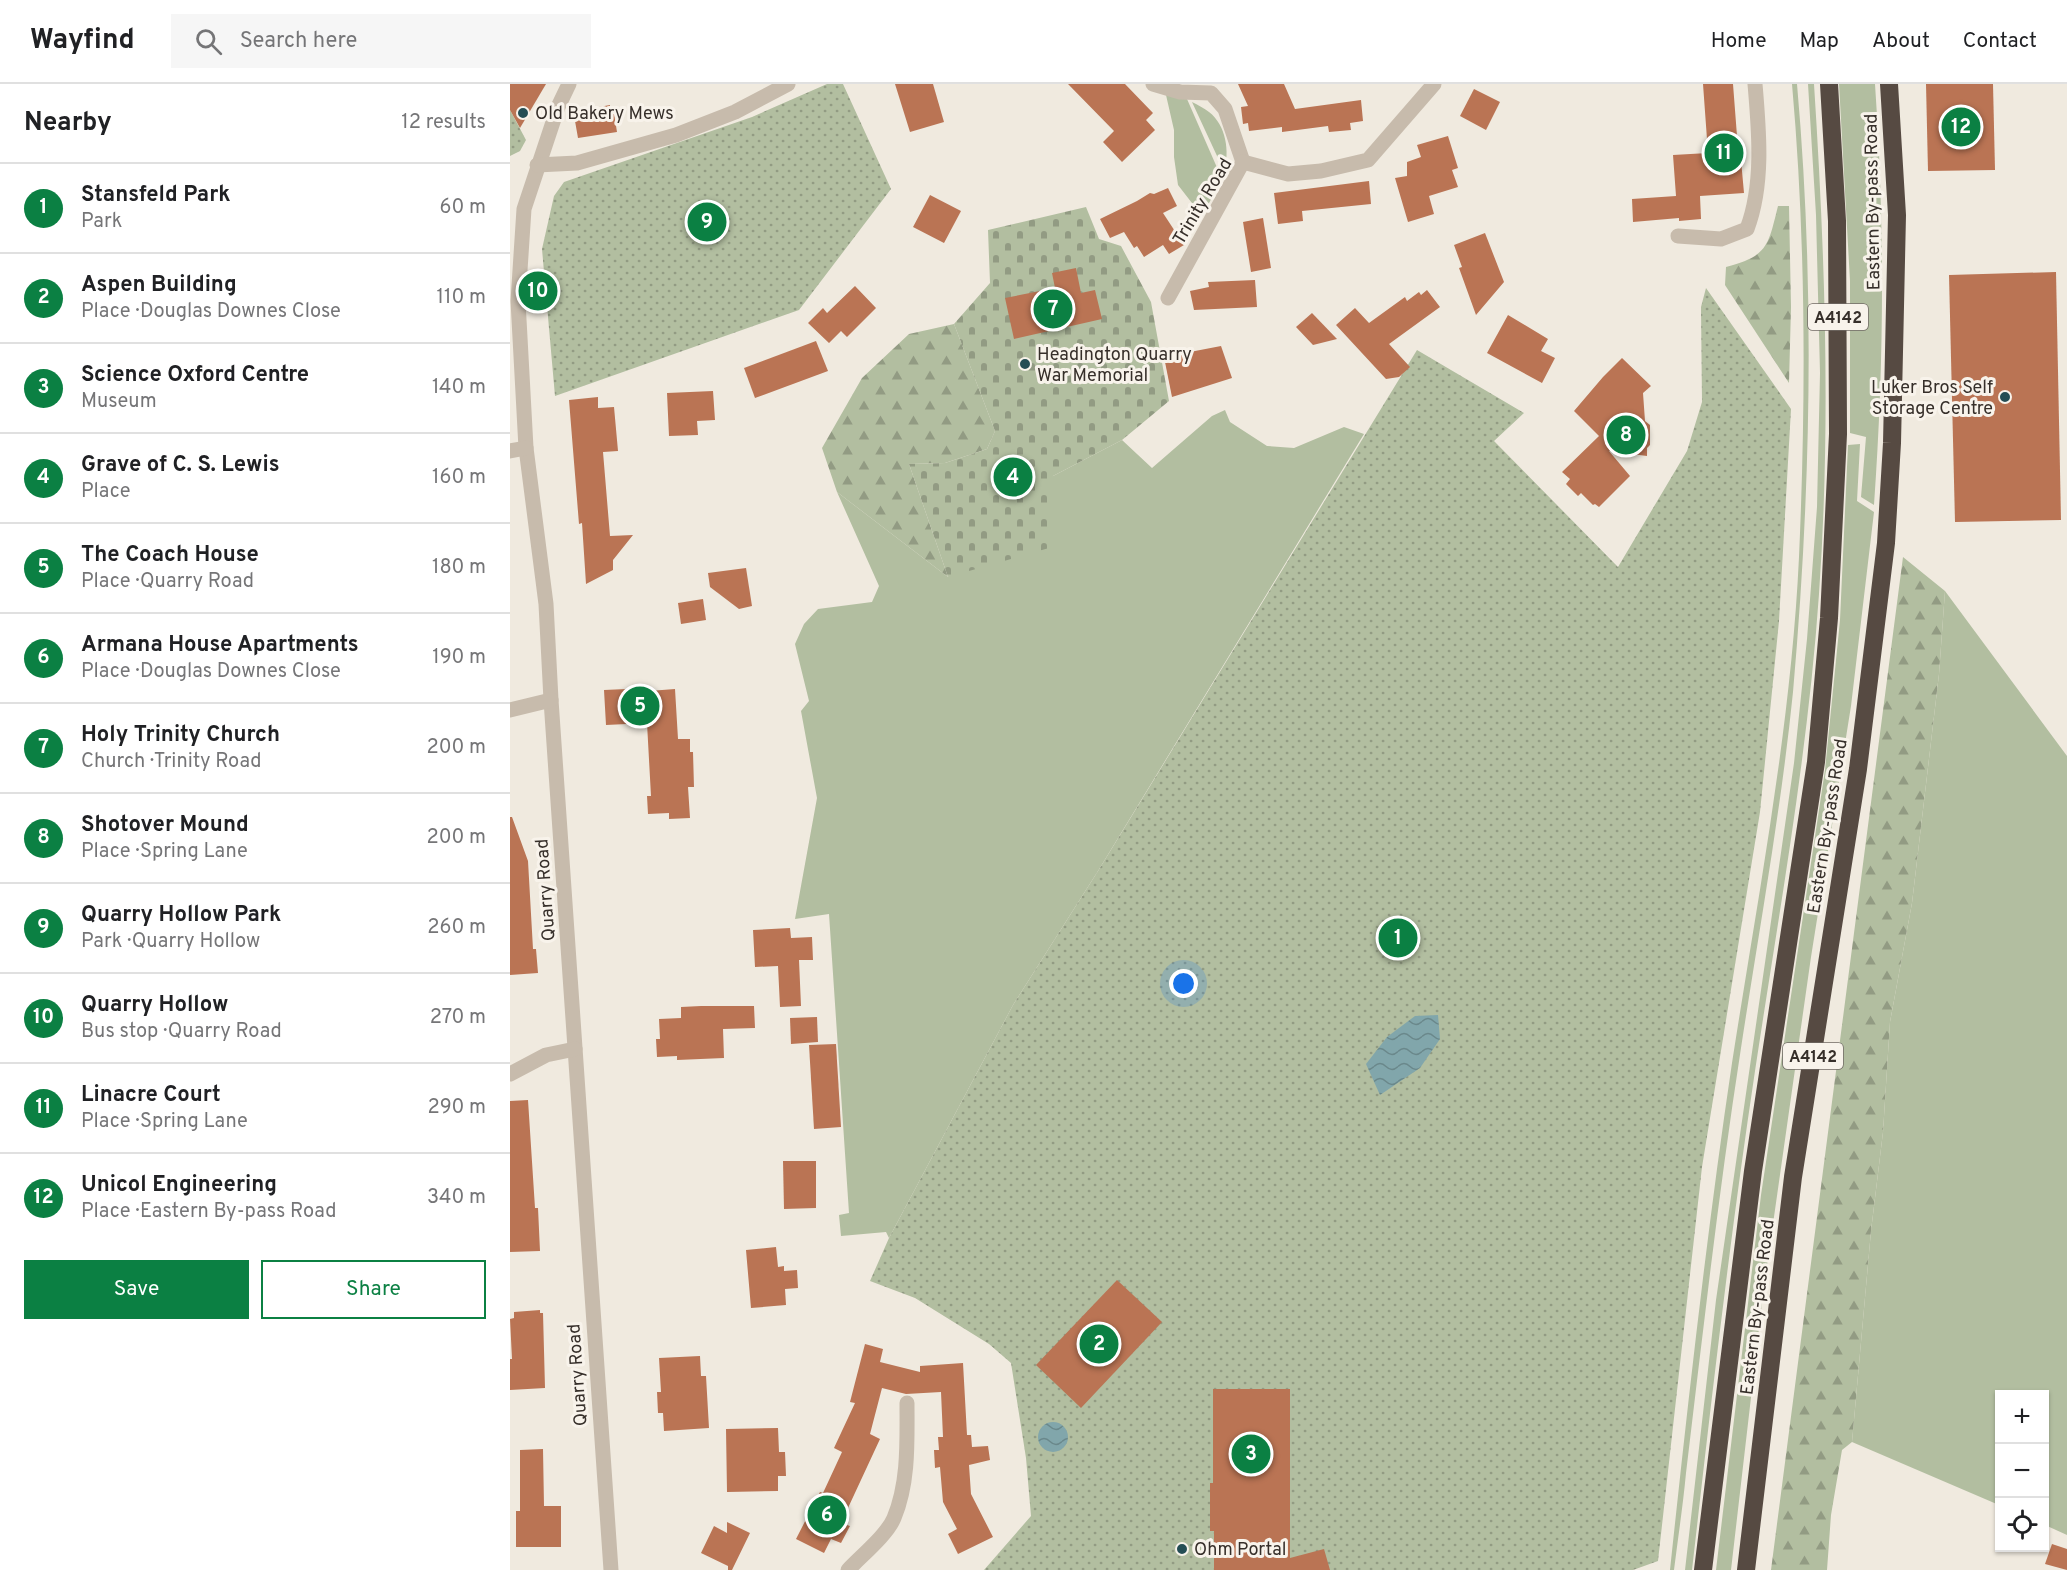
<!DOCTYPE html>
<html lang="en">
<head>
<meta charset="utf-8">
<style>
  :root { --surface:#fff; --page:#f6f6f6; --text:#202124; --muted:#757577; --line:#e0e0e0; --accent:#0b8043 }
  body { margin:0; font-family:Overpass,sans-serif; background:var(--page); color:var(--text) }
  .controls { position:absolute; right:18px; bottom:18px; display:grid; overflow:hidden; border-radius:0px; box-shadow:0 2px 4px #0004 }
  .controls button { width:54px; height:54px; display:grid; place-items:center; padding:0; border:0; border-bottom:2px solid var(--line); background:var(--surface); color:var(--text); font:30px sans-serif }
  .you { position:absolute; left:674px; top:900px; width:21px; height:21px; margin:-15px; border:4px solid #fff; border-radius:50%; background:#1a73e8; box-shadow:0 0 0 9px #1a73e833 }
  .badge { display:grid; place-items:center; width:39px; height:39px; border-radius:50%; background:var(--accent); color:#fff; font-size:20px; font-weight:700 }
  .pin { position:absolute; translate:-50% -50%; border:3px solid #fff; box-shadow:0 2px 6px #0006 }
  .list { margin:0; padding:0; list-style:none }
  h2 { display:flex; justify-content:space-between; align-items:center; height:78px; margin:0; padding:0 24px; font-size:26px }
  h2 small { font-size:20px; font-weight:400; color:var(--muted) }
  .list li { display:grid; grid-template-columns:39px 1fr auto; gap:18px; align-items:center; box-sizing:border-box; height:90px; padding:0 24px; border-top:2px solid var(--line) }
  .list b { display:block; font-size:22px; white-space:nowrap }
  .list p { margin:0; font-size:20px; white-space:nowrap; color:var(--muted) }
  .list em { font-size:20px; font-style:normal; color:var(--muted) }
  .actions { display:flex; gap:12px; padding:18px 24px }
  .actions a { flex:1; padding:14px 0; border:2px solid var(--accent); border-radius:0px; text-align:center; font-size:21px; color:var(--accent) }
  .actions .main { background:var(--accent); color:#fff }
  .icon { flex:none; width:33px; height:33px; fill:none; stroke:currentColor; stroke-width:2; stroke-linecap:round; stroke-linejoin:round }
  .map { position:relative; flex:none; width:1557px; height:1486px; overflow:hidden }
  header { display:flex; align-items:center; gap:36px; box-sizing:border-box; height:84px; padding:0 30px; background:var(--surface); border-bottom:2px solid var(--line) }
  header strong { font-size:28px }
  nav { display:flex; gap:33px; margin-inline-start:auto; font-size:21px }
  .search { width:420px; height:54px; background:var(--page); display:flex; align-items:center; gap:15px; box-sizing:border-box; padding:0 21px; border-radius:0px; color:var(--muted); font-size:22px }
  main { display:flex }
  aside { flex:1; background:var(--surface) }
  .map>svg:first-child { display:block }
  .grass { fill:#b2bea0 }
  .forest { fill:url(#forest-firs) }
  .cemetery { fill:url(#cemetery-stones) }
  .park { fill:url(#park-dots) }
  .water { fill:url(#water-waves) }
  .building { fill:#ba7454 }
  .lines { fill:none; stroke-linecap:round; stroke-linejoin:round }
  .minor { stroke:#c7bbac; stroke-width:15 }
  .highway { stroke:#564a42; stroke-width:18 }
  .poi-dot { fill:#244d54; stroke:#f8f3eb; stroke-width:2 }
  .labels { text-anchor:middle; stroke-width:6; stroke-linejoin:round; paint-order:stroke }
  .shield { fill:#f8f3eb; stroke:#706a64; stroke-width:1.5 }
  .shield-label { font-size:16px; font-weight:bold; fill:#362f2a }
  .poi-label { font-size:18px; fill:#362f2a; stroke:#f8f3eb; text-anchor:start }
  .street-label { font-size:18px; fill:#362f2a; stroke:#f8f3eb }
</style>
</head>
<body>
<header>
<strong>Wayfind</strong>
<div class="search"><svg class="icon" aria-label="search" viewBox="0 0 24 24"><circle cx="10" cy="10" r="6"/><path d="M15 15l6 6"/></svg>Search here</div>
<nav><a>Home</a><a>Map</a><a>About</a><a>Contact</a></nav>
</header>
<main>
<aside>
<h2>Nearby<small>12 results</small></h2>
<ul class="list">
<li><span class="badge">1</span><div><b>Stansfeld Park</b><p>Park</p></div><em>60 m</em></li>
<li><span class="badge">2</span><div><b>Aspen Building</b><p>Place · Douglas Downes Close</p></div><em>110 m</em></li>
<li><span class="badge">3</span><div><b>Science Oxford Centre</b><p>Museum</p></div><em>140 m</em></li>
<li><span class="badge">4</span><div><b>Grave of C. S. Lewis</b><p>Place</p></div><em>160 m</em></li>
<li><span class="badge">5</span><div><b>The Coach House</b><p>Place · Quarry Road</p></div><em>180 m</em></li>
<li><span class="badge">6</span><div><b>Armana House Apartments</b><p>Place · Douglas Downes Close</p></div><em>190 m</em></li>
<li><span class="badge">7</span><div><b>Holy Trinity Church</b><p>Church · Trinity Road</p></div><em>200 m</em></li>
<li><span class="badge">8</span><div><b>Shotover Mound</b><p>Place · Spring Lane</p></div><em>200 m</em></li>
<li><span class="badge">9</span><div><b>Quarry Hollow Park</b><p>Park · Quarry Hollow</p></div><em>260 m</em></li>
<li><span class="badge">10</span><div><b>Quarry Hollow</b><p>Bus stop · Quarry Road</p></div><em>270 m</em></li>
<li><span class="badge">11</span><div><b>Linacre Court</b><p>Place · Spring Lane</p></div><em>290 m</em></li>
<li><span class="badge">12</span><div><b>Unicol Engineering</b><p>Place · Eastern By-pass Road</p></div><em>340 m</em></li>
</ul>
<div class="actions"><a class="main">Save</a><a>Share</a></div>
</aside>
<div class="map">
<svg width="1557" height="1486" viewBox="0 0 1557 1486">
  <defs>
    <pattern id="forest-firs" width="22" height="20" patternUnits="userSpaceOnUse" patternTransform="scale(1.5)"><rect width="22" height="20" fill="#b2bea0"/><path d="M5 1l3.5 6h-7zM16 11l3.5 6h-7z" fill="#929b83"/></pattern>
    <pattern id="cemetery-stones" width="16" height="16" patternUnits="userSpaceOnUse" patternTransform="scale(1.5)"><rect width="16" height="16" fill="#b2bea0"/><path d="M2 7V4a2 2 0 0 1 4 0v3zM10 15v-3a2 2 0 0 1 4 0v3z" fill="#929b83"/></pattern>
    <pattern id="park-dots" width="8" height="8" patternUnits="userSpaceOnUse" patternTransform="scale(1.5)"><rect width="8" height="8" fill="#b2bea0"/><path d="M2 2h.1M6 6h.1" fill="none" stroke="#929b83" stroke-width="1.8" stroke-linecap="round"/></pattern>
    <pattern id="water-waves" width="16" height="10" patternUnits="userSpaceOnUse" patternTransform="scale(1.5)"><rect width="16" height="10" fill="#81a6ab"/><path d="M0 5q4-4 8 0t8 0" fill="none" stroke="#6a888b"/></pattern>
  </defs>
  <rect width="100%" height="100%" fill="#f0eadf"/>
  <g class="grass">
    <path d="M1282 0H1287C1305 202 1301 405 1283 608 1271 727 1249 846 1231 964 1209 1106 1193 1247 1176 1389 1173 1421 1168 1454 1164 1486H1160C1178 1317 1197 1147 1222 979 1248 811 1281 643 1289 473 1296 315 1296 157 1282 0Z"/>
    <path d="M1298 0H1304C1315 170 1321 340 1309 510 1298 670 1269 828 1245 987 1220 1153 1201 1319 1182 1486H1175L1206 1216 1284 679 1297 555 1307 423 1310 289 1306 131Z"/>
    <path d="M1329 0H1365C1375 141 1374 281 1364 421L1351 413 1356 353 1340 349V197Z"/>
    <polygon points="656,11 677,15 712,95 692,132 668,101 664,73 664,46"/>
    <path d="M682 18C688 21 694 24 699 28 716 41 720 68 714 87Z"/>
    <polygon points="715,326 720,338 757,362 784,364 834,343 854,350 588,787 503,921 379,1154 376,1148 331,1152 329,1131 339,1129 319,830 285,835 307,714 291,627 299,617 285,560 294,540 308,525 362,518 369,502 327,408 438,493 543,392 612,356 642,384 702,332"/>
    <polygon points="1350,360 1347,417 1364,428 1341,622 1301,873 1253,1210 1221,1486 1206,1486 1251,1111 1315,686 1330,536 1338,361"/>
    <polygon points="1435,507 1557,672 1557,1451 1535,1441 1534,1310 1490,1310 1489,1421 1342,1358 1361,1147 1373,1048 1380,938 1402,819 1429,590"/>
  </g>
  <g class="forest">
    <path d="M1268 122H1279L1281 223 1279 299 1215 201 1216 183C1258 172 1258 162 1268 122Z"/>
    <polygon points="444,240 485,347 477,365 435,379 399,380 438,493 327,408 312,364 352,294 399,250"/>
    <polygon points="1393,473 1435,507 1429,590 1402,819 1380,938 1373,1048 1361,1147 1342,1358 1332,1366 1321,1431 1317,1486 1261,1486"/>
  </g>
  <polygon class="cemetery" points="576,123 589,155 611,162 641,218 659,317 612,356 543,392 539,464 438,493 399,380 435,379 477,365 485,347 444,240 480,199 478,146"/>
  <g class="park">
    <polygon points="317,0 333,0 381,105 289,226 45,312 32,165 44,112 54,98 242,33"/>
    <polygon points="0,26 16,56 10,67 0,72"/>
    <polygon points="1196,204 1281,325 1269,537 1250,728 1192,1083 1148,1477 1123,1486 474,1486 521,1432 516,1374 501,1279 479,1260 405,1214 360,1197 379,1154 503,921 588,787 907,266 1014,329 984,357 1108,483 1177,367 1192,318 1191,223"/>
  </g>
  <g class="water">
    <polygon points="928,931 930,955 910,984 870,1011 856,980 877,953 905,932"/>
    <circle cx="543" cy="1353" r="15"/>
  </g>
  <g class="building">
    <polygon points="0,0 36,0 10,44 0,26"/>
    <polygon points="385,0 423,0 434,38 400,48"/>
    <polygon points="558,0 615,0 643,29 636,36 645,46 612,78 593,58 604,47"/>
    <polygon points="728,0 774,0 785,25 851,16 853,37 840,39 841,46 819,48 818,42 772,48 772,43 739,47 738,39 733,40 731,23 738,22"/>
    <polygon points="1193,0 1223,0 1228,65 1230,65 1234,109 1190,112 1191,135 1169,137 1169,134 1123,138 1122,115 1166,112 1163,71 1198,69"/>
    <polygon points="1416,0 1483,0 1485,86 1418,87"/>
    <polygon points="964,5 990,18 976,46 950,32"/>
    <polygon points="100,21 100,24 103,23 107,48 68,54 65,37 69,36 67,27"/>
    <polygon points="938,52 948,84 942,86 948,103 919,112 924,130 898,138 885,94 897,92 897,78 911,73 907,61"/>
    <polygon points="859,97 861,120 792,127 793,137 768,140 764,109"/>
    <polygon points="658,104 667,122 653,129 674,161 659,170 653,161 634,173 627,162 624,164 614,148 600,154 590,135 627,117 640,109 644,110"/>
    <polygon points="420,111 451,127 434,159 403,143"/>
    <polygon points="753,134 761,184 741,188 733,138"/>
    <polygon points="975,149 994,198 966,231 949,184 952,183 944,161"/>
    <polygon points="566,184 571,209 585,206 592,235 504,255 495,214 545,204 542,189"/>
    <polygon points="1546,188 1551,436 1445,438 1439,191"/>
    <polygon points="745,196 747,223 684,226 680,207 699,203 698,198"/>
    <polygon points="345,202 366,224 337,253 331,247 319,259 298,239 313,224 317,229"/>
    <polygon points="917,206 930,223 879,260 900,283 889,293 876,295 826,241 845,224 859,239 895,213 897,217 909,208 911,211"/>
    <polygon points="802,229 827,255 803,261 786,243"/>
    <polygon points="998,231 1038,255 1031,267 1045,274 1032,299 977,269"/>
    <polygon points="306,257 318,287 245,314 234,284"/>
    <polygon points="711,262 722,294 662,313 654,273"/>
    <polygon points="1112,274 1141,302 1133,309 1135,337 1140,341 1140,361 1137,364 1137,372 1099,367 1120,392 1089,423 1085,420 1083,421 1071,409 1068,412 1056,400 1060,395 1052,388 1089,352 1064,327 1093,293"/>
    <polygon points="203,307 205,336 187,337 188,351 159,352 157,309"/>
    <polygon points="88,313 88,324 104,323 108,367 93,368 100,452 123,451 103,476 103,486 76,500 72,439 69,440 59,316"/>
    <polygon points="236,484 242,522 229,525 200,503 198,489"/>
    <polygon points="193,515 196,536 171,540 168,519"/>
    <polygon points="139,604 139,607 165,605 168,655 180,655 180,668 183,668 184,703 178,703 180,734 159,735 159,729 138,730 137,712 141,712 137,639 96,641 94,606"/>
    <polygon points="0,733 2,733 18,777 23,865 26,865 28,889 0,891"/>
    <polygon points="280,844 281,854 302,853 303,876 289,876 291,922 270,923 268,882 245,883 243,846"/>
    <polygon points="191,922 244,922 245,944 213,945 214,974 167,976 167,972 147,973 146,955 150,955 149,935 171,934 171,923"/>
    <polygon points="307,933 308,958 281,960 280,934"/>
    <polygon points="326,960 331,1043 304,1045 299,961"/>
    <polygon points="18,1016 25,1124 28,1124 30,1167 0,1168 0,1017"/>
    <polygon points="273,1077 306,1077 306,1124 274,1125"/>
    <polygon points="266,1163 268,1183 274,1182 274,1187 287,1186 288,1204 275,1205 276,1221 241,1224 236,1166"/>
    <polygon points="607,1196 652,1238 571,1324 526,1281"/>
    <polygon points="30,1226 30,1229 33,1229 35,1304 0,1306 0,1275 2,1275 0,1235 4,1234 4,1228"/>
    <polygon points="355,1260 373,1265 370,1278 410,1288 410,1282 453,1279 457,1351 461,1351 462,1363 478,1362 480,1376 459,1381 461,1410 483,1453 448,1470 438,1450 447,1445 433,1418 430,1383 425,1384 424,1366 429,1366 428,1353 433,1353 431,1308 396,1310 372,1304 360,1350 370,1355 331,1439 340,1442 331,1459 321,1455 314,1469 286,1455 310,1408 313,1409 332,1368 324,1364 345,1319 340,1318"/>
    <polygon points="190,1272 191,1292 196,1292 199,1344 154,1347 153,1329 148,1329 147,1308 151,1308 149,1274"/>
    <polygon points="703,1305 780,1305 780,1474 814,1465 820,1486 704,1486 704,1447 700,1447 700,1399 703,1399"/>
    <polygon points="268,1344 269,1368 275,1368 276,1392 268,1392 268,1407 217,1408 216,1345"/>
    <polygon points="33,1365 34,1422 51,1422 51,1463 6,1463 6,1427 10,1427 10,1366"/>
    <polygon points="217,1438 240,1449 222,1486 218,1486 218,1482 191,1469 204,1442 217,1449"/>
    <polygon points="1542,1460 1557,1465 1557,1486 1535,1480"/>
  </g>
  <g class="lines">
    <g class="minor">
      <polyline points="59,0 48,23 14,125 8,217 16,364 36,520 41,616 101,1486"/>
      <polyline points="643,0 670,8 701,9 715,25 733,78"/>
      <polyline points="733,78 778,90 811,87 858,76 924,0"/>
      <polyline points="27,81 67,79 166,51 225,28 278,0"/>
      <path d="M1168 152 1211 155 1237 145C1254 100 1249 47 1245 0"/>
      <polyline points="658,214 733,78"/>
      <polyline points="0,367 16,364"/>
      <polyline points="0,626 41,616"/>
      <polyline points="0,990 36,971 65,965"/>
      <path d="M338 1486C351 1472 377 1451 384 1434 399 1398 397 1357 397 1319"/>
    </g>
    <g class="highway">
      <polyline points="1193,1486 1243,1087 1306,678 1319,534 1328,350 1327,137 1319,0"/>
      <polyline points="1236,1486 1283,1093 1348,685 1376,459 1382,359 1387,131 1379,0"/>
    </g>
  </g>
  <g class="poi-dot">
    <circle cx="13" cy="29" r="6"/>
    <circle cx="515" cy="280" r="6"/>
    <circle cx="1495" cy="313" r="6"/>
    <circle cx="672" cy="1465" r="6"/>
  </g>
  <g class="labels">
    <g class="shield">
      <rect x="1298" y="220" width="60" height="26" rx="4.5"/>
      <rect x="1273" y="959" width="60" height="26" rx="4.5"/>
    </g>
    <g class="shield-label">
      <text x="1328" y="239">A4142</text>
      <text x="1303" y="978">A4142</text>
    </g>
    <g class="poi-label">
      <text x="25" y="35">Old Bakery Mews</text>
      <text x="527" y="276">Headington Quarry<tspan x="527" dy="21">War Memorial</tspan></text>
      <text x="1483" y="309" text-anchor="end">Luker Bros Self<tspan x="1483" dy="21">Storage Centre</tspan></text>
      <text x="684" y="1471">Ohm Portal</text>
    </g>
    <g class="street-label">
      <text transform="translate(692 117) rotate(-59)" y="6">Trinity Road</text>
      <text transform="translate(1362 118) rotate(-91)" y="6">Eastern By-pass Road</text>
      <text transform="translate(1317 742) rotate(-81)" y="6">Eastern By-pass Road</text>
      <text transform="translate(35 806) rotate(-94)" y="6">Quarry Road</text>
      <text transform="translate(1247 1223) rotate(-83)" y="6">Eastern By-pass Road</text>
      <text transform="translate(67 1291) rotate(-94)" y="6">Quarry Road</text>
    </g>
  </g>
</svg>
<div class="controls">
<button>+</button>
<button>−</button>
<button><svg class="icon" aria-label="locate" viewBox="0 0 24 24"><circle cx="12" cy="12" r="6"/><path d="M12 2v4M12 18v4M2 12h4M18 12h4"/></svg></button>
</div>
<div class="you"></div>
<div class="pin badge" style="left:888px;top:854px">1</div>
<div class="pin badge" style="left:589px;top:1260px">2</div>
<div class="pin badge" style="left:741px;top:1370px">3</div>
<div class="pin badge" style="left:503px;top:393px">4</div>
<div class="pin badge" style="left:130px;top:622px">5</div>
<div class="pin badge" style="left:317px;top:1431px">6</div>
<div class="pin badge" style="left:543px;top:225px">7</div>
<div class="pin badge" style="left:1116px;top:351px">8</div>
<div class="pin badge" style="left:197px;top:138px">9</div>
<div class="pin badge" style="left:28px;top:207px">10</div>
<div class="pin badge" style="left:1214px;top:69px">11</div>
<div class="pin badge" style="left:1451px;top:43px">12</div>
</div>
</main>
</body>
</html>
